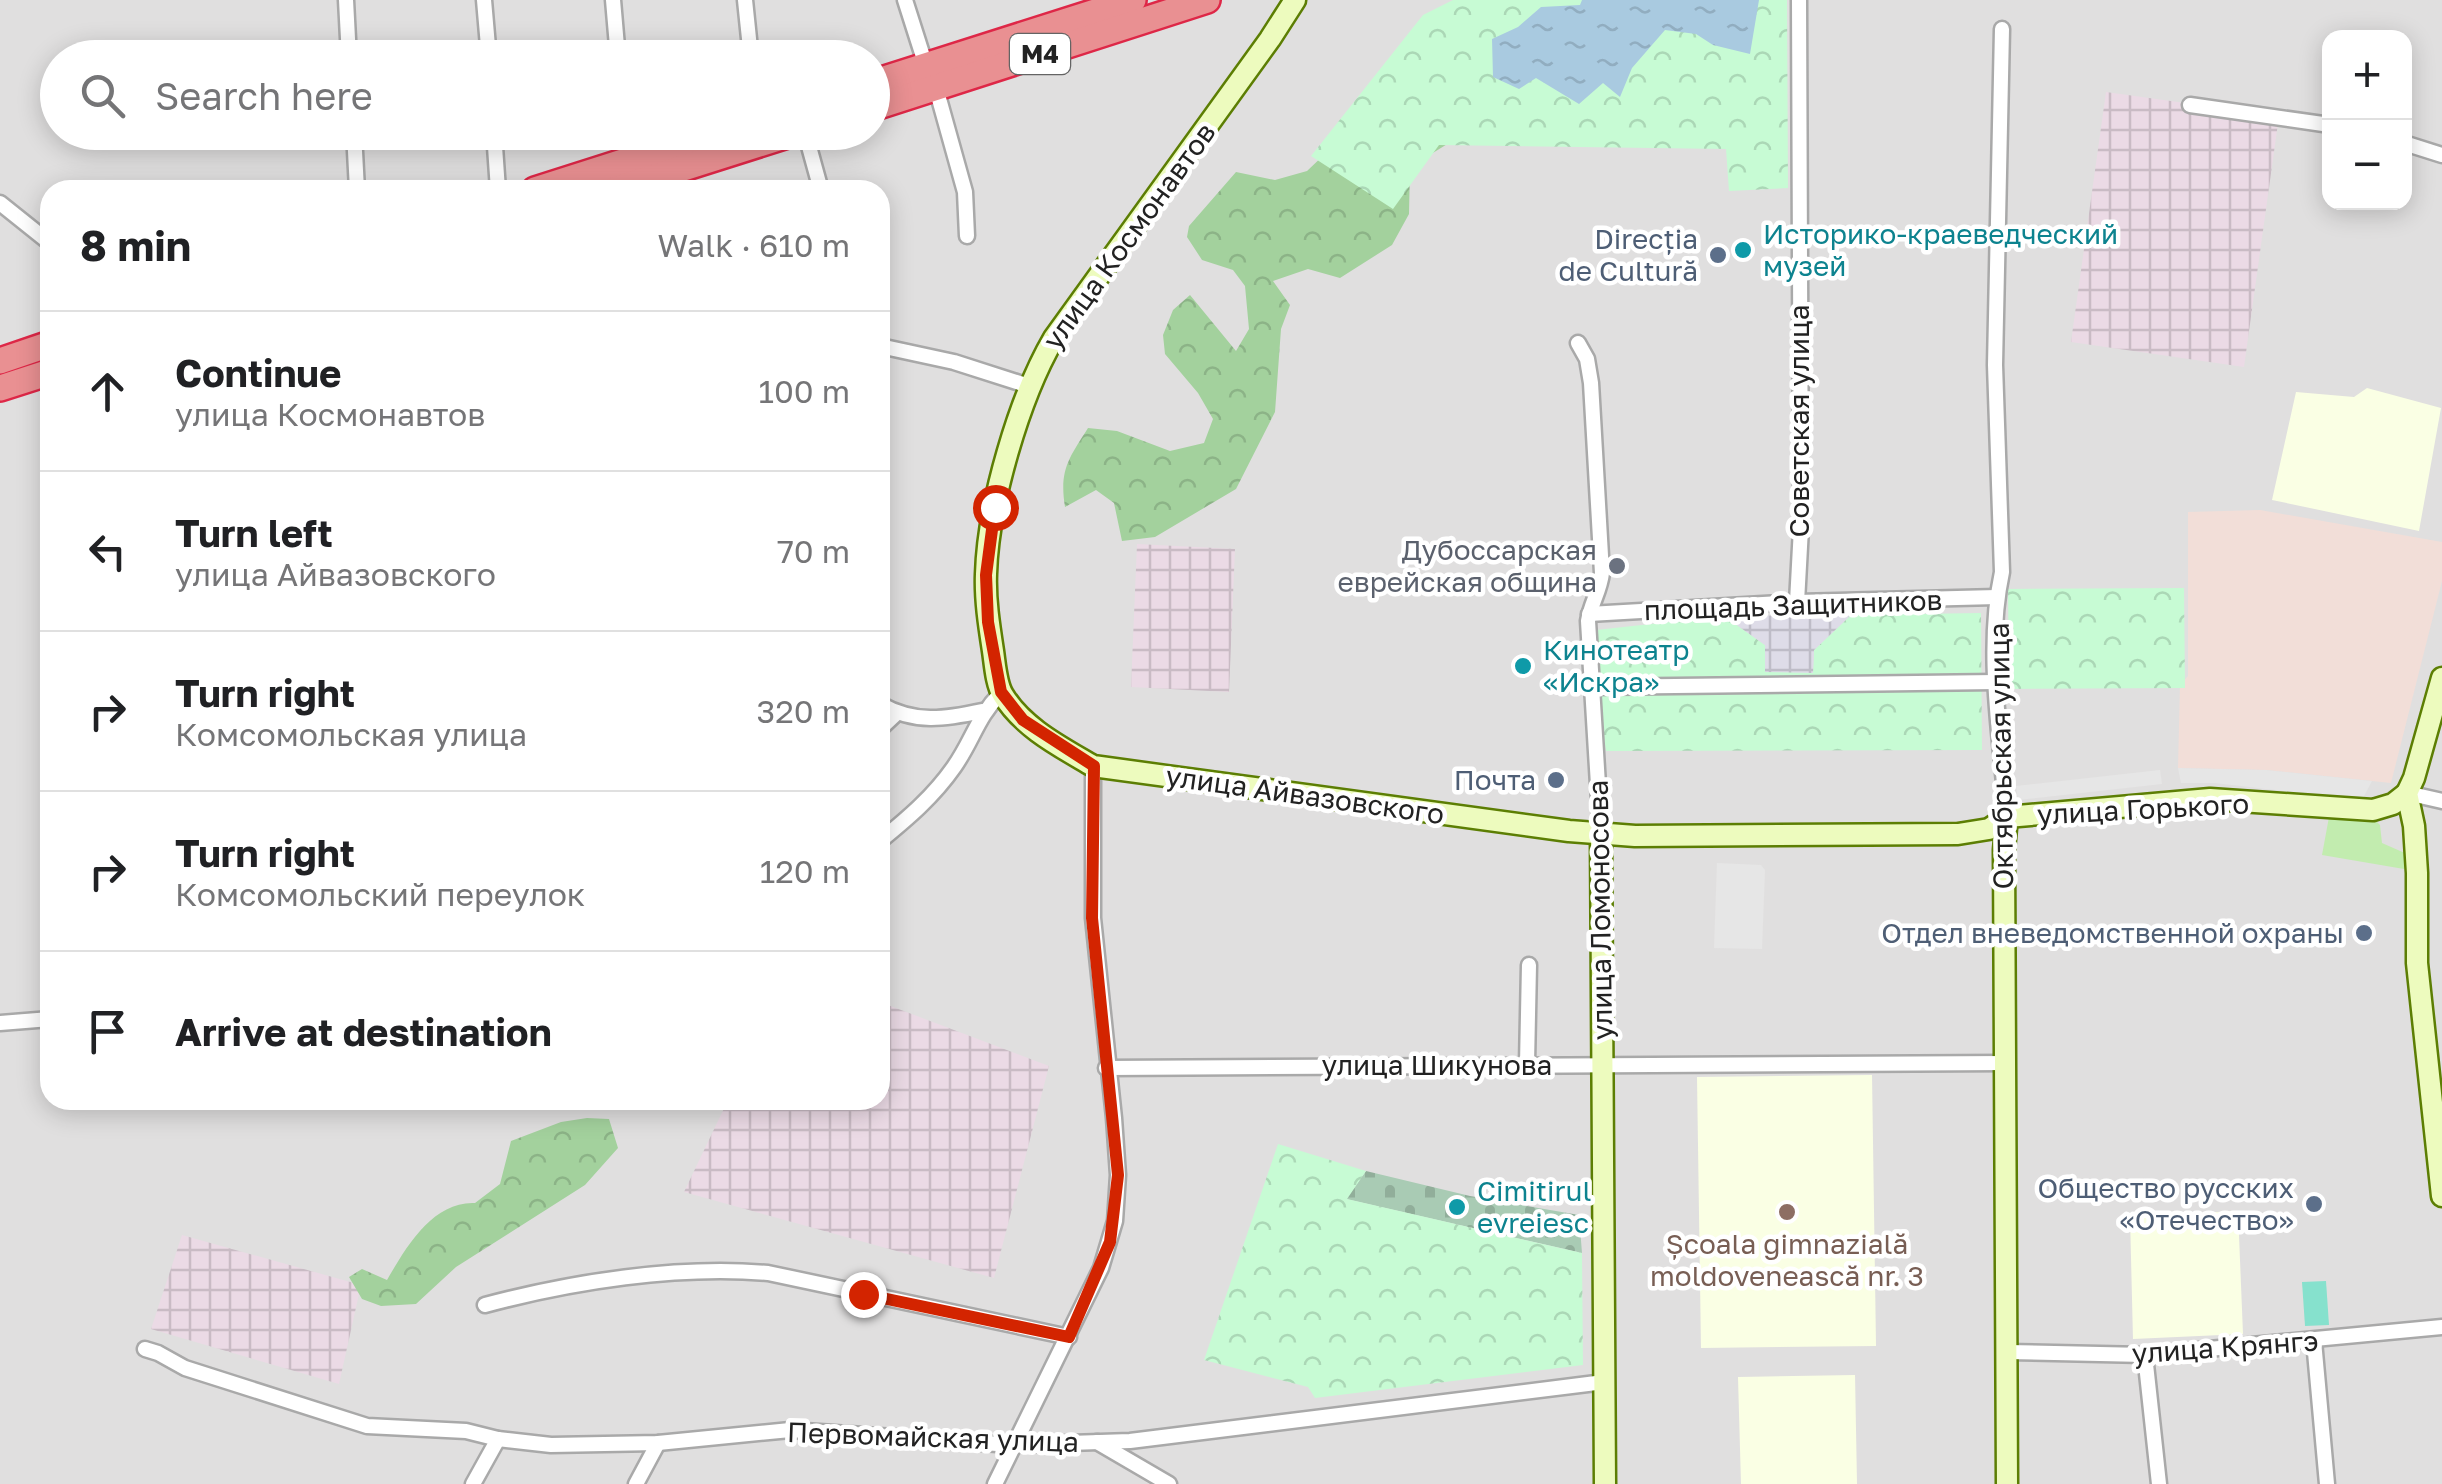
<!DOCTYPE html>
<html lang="en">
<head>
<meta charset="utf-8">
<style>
  :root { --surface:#fff; --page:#f6f6f6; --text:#202124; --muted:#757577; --line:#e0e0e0 }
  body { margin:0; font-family:"Golos Text",sans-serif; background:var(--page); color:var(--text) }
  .controls { position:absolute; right:30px; top:30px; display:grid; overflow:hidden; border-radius:20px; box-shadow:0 5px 25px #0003 }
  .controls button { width:90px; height:90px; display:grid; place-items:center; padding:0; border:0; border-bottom:2px solid var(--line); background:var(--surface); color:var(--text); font:50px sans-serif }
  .stop { position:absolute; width:30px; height:30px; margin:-22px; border:8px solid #d32400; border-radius:50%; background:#fff }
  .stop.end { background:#d32400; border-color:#fff; box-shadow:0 2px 10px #0008 }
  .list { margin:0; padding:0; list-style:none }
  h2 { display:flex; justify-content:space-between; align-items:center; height:130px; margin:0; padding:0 40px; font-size:42px }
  h2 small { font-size:32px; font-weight:400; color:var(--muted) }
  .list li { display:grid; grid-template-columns:65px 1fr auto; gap:30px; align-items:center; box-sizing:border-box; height:160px; padding:0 40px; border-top:2px solid var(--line) }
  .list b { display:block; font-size:38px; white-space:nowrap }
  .list p { margin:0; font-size:32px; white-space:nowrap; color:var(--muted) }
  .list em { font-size:32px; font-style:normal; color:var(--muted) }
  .icon { flex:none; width:55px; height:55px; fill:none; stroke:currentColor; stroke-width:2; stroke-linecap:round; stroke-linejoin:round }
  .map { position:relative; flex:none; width:2442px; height:1484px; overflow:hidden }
  .search { position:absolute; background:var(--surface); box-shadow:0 5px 25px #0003; left:40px; top:40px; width:850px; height:110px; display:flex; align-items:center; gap:25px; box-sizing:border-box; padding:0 35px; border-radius:55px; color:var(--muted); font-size:38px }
  .panel { position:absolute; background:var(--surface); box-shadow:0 5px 25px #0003; left:40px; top:180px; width:850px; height:930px; border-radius:30px }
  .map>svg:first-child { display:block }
  .residential { fill:#e0dfdf; fill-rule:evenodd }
  .commercial { fill:#f2ded8 }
  .industrial { fill:url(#industrial-grid) }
  .education { fill:#faffe4 }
  .grass { fill:#c2ecaf }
  .forest { fill:url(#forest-crowns) }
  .cemetery { fill:url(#cemetery-stones) }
  .park { fill:url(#park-crowns) }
  .pitch { fill:#86e1cd }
  .parking { fill:#e6e6e6 }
  .plaza { fill:url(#plaza-grid) }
  .water { fill:url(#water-ripples) }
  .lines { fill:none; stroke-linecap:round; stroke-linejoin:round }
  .street-casing { stroke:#a9a9a9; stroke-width:19 }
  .secondary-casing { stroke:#5c7e03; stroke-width:25 }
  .highway-casing { stroke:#de2747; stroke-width:30 }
  .street { stroke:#fff; stroke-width:14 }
  .secondary { stroke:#edfbbe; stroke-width:20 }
  .highway { stroke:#e99092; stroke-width:25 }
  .route { stroke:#d32400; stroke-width:12 }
  .culture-dot { fill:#0f9aa8; stroke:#fff; stroke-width:4 }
  .service-dot { fill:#5c6f8a; stroke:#fff; stroke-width:4 }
  .worship-dot { fill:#6b7280; stroke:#fff; stroke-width:4 }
  .education-dot { fill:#8d6e63; stroke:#fff; stroke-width:4 }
  .labels { text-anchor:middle; stroke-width:9; stroke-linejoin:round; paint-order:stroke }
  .shield { fill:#fff; stroke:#646464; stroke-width:2.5 }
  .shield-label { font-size:25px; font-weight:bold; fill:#222 }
  .culture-label { font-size:28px; fill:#0d838f; stroke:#fff; text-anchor:start }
  .street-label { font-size:28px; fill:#222; stroke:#fff }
  .service-label { font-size:28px; fill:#4e5e75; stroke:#fff; text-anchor:end }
  .worship-label { font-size:28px; fill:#5b616d; stroke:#fff; text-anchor:end }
  .education-label { font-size:28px; fill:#785e54; stroke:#fff }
</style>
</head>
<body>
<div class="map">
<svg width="2442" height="1484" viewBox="0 0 2442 1484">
  <defs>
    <pattern id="industrial-grid" width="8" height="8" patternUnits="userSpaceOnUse" patternTransform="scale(2.5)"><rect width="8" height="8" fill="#ebdae5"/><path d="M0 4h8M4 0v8" fill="none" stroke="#c9bbc4"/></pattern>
    <pattern id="forest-crowns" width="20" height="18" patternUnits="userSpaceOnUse" patternTransform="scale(2.5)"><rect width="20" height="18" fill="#a3d19d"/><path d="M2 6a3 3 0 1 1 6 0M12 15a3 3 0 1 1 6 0" fill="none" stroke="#8cb387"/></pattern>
    <pattern id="cemetery-stones" width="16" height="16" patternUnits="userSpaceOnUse" patternTransform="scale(2.5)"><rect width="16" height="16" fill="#a9cbb4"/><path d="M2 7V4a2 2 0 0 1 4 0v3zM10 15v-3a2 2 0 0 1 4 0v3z" fill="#91ae9a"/></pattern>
    <pattern id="park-crowns" width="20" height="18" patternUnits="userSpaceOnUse" patternTransform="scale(2.5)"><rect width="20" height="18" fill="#c7fbd4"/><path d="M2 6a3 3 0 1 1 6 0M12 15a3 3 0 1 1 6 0" fill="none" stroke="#abd7b6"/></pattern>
    <pattern id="plaza-grid" width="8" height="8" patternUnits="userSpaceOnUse" patternTransform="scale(2.5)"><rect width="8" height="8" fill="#dedce8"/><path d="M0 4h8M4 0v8" fill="none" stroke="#bebcc7"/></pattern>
    <pattern id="water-ripples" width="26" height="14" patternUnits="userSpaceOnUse" patternTransform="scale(2.5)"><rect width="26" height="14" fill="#a9cae0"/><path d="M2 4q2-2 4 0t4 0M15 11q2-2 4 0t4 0" fill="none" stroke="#91adc0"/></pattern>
  </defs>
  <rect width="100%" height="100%" fill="#f2f0e8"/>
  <path class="residential" d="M0 0H2442V1484H0ZM2330 38H2404V202H2330ZM58 58H872V132H58ZM50 190H880V1100H50Z"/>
  <polygon class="commercial" points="2260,510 2442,542 2442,581 2391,783 2266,770 2178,768 2180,685 2188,676 2188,512"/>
  <g class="industrial">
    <polygon points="2106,92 2279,116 2244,367 2071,342"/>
    <polygon points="1137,544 1235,549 1229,692 1131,687"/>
    <polygon points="880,1002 1049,1066 994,1278 684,1192 728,1100 880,1100"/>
    <polygon points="182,1235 361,1285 339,1384 151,1329"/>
  </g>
  <g class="education">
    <polygon points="2367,388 2441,408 2419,531 2272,500 2296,392 2354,397"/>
    <polygon points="1872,1075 1876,1346 1701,1348 1697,1077"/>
    <polygon points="2238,1211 2243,1334 2133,1339 2130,1216"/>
    <polygon points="1855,1375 1857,1484 1741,1484 1738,1377"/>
  </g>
  <polygon class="grass" points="2334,813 2372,817 2380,825 2382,843 2407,854 2404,869 2322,855 2329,817"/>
  <g class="forest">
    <path d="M1368 113 1449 143 1410 167 1409 214 1392 245 1340 278 1308 269 1273 281 1290 305 1281 329 1275 412 1236 489 1155 537 1122 541 1114 503 1096 490 1065 507C1059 470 1069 458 1088 428L1117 431 1170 451 1204 443 1213 419 1198 393 1165 354 1163 335 1173 310 1190 295 1236 351 1249 329 1245 286 1233 270 1202 260 1187 237 1189 226 1236 172 1275 180 1307 171Z"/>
    <path d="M587 1118 609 1119 618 1148 585 1185 456 1267 416 1304 381 1306 362 1299 349 1277 362 1269 387 1280C406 1247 433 1201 475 1203L500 1184 511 1141 561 1122Z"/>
  </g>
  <polygon class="cemetery" points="1366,1171 1470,1196 1579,1215 1582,1253 1346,1199"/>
  <g class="park">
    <polygon points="1453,0 1787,0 1788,188 1729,191 1726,149 1439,145 1393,209 1311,156 1423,15"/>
    <polygon points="2184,588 2185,688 2009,689 2008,589"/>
    <polygon points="1981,613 1982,750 1606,751 1597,693 1596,630 1724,616 1765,645 1813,672 1814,650 1851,615"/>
    <polygon points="1278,1144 1366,1171 1347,1199 1582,1253 1583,1365 1315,1398 1308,1387 1204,1360"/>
  </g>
  <polygon class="pitch" points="2326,1281 2329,1325 2305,1326 2302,1282"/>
  <g class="parking">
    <polygon points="2178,768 2266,770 2372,781 2362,800 2215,783 2181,783"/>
    <polygon points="2160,770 2162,784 2018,800 2016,786"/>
    <polygon points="1717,863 1761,865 1765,870 1762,949 1714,948"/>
  </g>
  <polygon class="plaza" points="1851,615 1814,650 1813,673 1765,672 1765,645 1724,616"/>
  <polygon class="water" points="1582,0 1759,0 1750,54 1713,45 1696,34 1665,30 1632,68 1620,97 1603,83 1579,104 1536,78 1519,89 1493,77 1492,39 1518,27 1541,7 1580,5"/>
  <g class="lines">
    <g class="street-casing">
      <g id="street">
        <polyline points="346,0 349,58"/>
        <polyline points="484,0 489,58"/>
        <polyline points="613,0 618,58"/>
        <polyline points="745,0 751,58"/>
        <polyline points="905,0 926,66"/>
        <path d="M2002 29 1995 365 2002 572C1985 651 2001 738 2007 817"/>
        <polyline points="936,88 965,192 967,236"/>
        <polyline points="2190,105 2330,125"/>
        <polyline points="354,132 357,190"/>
        <polyline points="494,132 498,190"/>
        <polyline points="625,132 627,162"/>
        <polyline points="805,132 821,190"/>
        <polyline points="2404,143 2442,155"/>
        <polyline points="0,203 50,243"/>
        <path d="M1578 343 1587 359 1591 383 1602 573C1600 591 1591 603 1588 621L1601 834"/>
        <polyline points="880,346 954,362 1029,386"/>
        <polyline points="1797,602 1801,528 1799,0"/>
        <polyline points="1589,614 1797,602 1997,597"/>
        <polyline points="1592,687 1996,682"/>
        <path d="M880 704C915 724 945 719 982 711"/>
        <polyline points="880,729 897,713"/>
        <polyline points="2407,793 2442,801"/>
        <path d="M880 841C908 818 933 797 954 767 973 740 977 717 1001 693"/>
        <polyline points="0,1023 50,1019"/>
        <polyline points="1527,1064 1529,965"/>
        <polyline points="1106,1068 2007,1063"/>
        <path d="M485 1305C571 1282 678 1265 768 1273L1069 1337"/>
        <polyline points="2314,1341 2327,1484"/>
        <polyline points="145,1349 158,1353 185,1368 367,1426 466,1431 498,1439 551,1445 658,1443 790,1430 1012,1445 1130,1441 1604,1382"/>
        <polyline points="2008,1352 2145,1355 2442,1327"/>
        <polyline points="2145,1355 2159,1484"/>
        <polyline points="1097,1442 1169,1484"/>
        <polyline points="473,1484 498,1439"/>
        <polyline points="636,1484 658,1443"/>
        <polyline points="995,1484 1101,1268 1115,1221 1118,1175 1114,1118 1093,918 1093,766"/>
      </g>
    </g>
    <g class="secondary-casing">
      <g id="secondary">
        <path d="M1295 0 1270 39 1054 338C1019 398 988 504 986 574 985 599 989 625 993 651 995 664 996 684 1003 695 1023 728 1061 747 1093 766L1569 831 1635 836 1958 834 1989 829 2007 817 2210 799 2373 810 2393 804 2407 793"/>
        <polyline points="2442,678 2414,778 2407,793 2414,826 2417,873 2417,963 2442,1196"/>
        <polyline points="1601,834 1605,1484"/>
        <polyline points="2007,1484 2004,850 2007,817"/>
      </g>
    </g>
    <g class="highway-casing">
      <g id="highway">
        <polyline points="872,83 1133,0"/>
        <polyline points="872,108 1207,0"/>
        <polyline points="535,190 717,132"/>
        <polyline points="614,190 797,132"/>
        <polyline points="0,361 50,344"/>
        <polyline points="0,388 50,372"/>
      </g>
    </g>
    <use href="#street" class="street"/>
    <use href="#secondary" class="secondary"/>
    <use href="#highway" class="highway"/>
  </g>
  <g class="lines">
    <polyline class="route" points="863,1294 1069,1337 1110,1242 1118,1175 1092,918 1094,766 1023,720 1001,692 988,622 986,575 995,507"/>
  </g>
  <g class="culture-dot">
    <circle cx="1743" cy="250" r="10"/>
    <circle cx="1523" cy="666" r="10"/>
    <circle cx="1457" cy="1207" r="10"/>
  </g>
  <g class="service-dot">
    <circle cx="1718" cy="255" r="10"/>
    <circle cx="1556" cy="780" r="10"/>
    <circle cx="2364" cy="933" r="10"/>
    <circle cx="2314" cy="1204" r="10"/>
  </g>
  <circle class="worship-dot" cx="1617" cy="566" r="10"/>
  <circle class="education-dot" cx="1787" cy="1212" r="10"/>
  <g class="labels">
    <rect class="shield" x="1010" y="34" width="60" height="40" rx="8"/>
    <g class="shield-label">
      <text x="1040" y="63">M4</text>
    </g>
    <g class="culture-label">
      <text x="1763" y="244">Историко-краеведческий<tspan x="1763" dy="32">музей</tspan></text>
      <text x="1543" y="660">Кинотеатр<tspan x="1543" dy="32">«Искра»</tspan></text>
      <text x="1477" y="1201">Cimitirul<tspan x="1477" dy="32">evreiesc</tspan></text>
    </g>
    <g class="street-label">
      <text transform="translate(1129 236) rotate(-54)" y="10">улица Космонавтов</text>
      <text transform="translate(1799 421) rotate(-90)" y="10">Советская улица</text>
      <text transform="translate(1793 605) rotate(-2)" y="10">площадь Защитников</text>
      <text transform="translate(2001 756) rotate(-91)" y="10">Октябрьская улица</text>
      <text transform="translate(1305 795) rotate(8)" y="10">улица Айвазовского</text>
      <text transform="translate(2143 809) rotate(-3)" y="10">улица Горького</text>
      <text transform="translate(1600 910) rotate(-91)" y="10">улица Ломоносова</text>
      <text x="1437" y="1075">улица Шикунова</text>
      <text transform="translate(2225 1347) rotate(-4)" y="10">улица Крянгэ</text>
      <text transform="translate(933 1437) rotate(2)" y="10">Первомайская улица</text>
    </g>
    <g class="service-label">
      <text x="1698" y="249">Direcția<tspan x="1698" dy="32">de Cultură</tspan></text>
      <text x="1536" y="790">Почта</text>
      <text x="2344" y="943">Отдел вневедомственной охраны</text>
      <text x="2294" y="1198">Общество русских<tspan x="2294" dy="32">«Отечество»</tspan></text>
    </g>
    <g class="worship-label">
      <text x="1597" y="560">Дубоссарская<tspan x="1597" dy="32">еврейская община</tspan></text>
    </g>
    <g class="education-label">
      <text x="1787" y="1254">Școala gimnazială<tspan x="1787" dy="32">moldovenească nr. 3</tspan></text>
    </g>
  </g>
</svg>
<div class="controls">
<button>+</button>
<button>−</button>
</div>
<div class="stop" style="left:995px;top:507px"></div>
<div class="stop end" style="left:863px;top:1294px"></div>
<div class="search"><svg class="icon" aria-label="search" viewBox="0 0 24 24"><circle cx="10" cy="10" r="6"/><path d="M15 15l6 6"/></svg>Search here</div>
<section class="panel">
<h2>8 min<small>Walk · 610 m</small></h2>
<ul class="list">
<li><svg class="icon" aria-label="ahead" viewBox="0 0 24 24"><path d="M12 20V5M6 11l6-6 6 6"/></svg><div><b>Continue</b><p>улица Космонавтов</p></div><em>100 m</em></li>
<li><svg class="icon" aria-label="left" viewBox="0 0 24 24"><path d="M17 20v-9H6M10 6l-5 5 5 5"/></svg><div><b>Turn left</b><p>улица Айвазовского</p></div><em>70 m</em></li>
<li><svg class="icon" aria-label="right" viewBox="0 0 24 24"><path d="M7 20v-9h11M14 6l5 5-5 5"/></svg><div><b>Turn right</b><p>Комсомольская улица</p></div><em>320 m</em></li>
<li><svg class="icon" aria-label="right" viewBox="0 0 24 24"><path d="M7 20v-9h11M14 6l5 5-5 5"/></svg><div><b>Turn right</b><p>Комсомольский переулок</p></div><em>120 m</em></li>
<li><svg class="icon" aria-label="arrive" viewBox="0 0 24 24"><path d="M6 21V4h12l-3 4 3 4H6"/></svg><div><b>Arrive at destination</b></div></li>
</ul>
</section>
</div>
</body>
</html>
